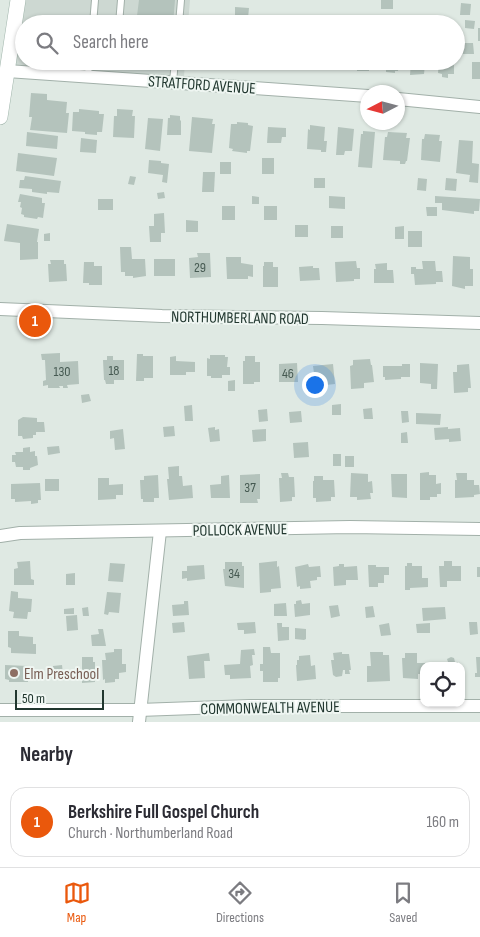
<!DOCTYPE html>
<html lang="en">
<head>
<meta charset="utf-8">
<style>
  :root { --surface:#fff; --page:#f7f7f7; --text:#2b2b33; --muted:#7c7c81; --line:#e1e1e2; --accent:#ea580c }
  body { margin:0; font-family:"Sofia Sans Condensed",sans-serif; background:var(--page); color:var(--text) }
  .controls { position:absolute; right:15px; bottom:15px; display:grid; overflow:hidden; border-radius:10px; box-shadow:0 1px 4px #0004 }
  .controls button { width:45px; height:45px; display:grid; place-items:center; padding:0; border:0; border-bottom:1px solid var(--line); background:var(--surface); color:var(--text); font:25px sans-serif }
  .compass { position:absolute; left:360px; top:85px; width:45px; height:45px; border-radius:50%; background:var(--surface); box-shadow:0 1px 4px #0004; rotate:264deg }
  .scale { position:absolute; left:15px; bottom:12px; width:89px; box-sizing:border-box; padding-left:5px; border:2px solid #21372f; border-top:0; font-size:14px; line-height:18px; white-space:nowrap; color:#21372f; -webkit-text-stroke:4px #eff6f2; paint-order:stroke }
  .you { position:absolute; left:314px; top:384px; width:18px; height:18px; margin:-12px; border:4px solid #fff; border-radius:50%; background:#1a73e8; box-shadow:0 0 0 8px #1a73e833 }
  .badge { display:grid; place-items:center; width:32px; height:32px; border-radius:50%; background:var(--accent); color:#fff; font-size:16px; font-weight:700 }
  .pin { position:absolute; translate:-50% -50%; border:2px solid #fff; box-shadow:0 1px 5px #0006 }
  .list { margin:0; padding:0; list-style:none }
  h2 { display:flex; justify-content:space-between; align-items:center; height:65px; margin:0; padding:0 20px; font-size:21px }
  h2 small { font-size:16px; font-weight:400; color:var(--muted) }
  .list li { display:grid; grid-template-columns:32px 1fr auto; gap:15px; align-items:center; box-sizing:border-box; height:70px; margin:0 10px 10px; padding:0 10px; border:1px solid var(--line); border-radius:15px }
  .list b { display:block; font-size:19px; white-space:nowrap }
  .list p { margin:0; font-size:16px; white-space:nowrap; color:var(--muted) }
  .list em { font-size:16px; font-style:normal; color:var(--muted) }
  .icon { flex:none; width:28px; height:28px; fill:none; stroke:currentColor; stroke-width:2; stroke-linecap:round; stroke-linejoin:round }
  .map { position:relative; flex:none; width:480px; height:722px; overflow:hidden }
  .search { position:absolute; background:var(--surface); box-shadow:0 1px 4px #0004; left:15px; right:15px; top:15px; height:55px; display:flex; align-items:center; gap:12px; box-sizing:border-box; padding:0 18px; border-radius:28px; color:var(--muted); font-size:19px }
  .sheet { height:145px; background:var(--surface) }
  nav { display:flex; justify-content:space-around; align-items:center; box-sizing:border-box; height:70px; border-top:1px solid var(--line); background:var(--surface); font-size:14px; color:var(--muted) }
  nav a { display:grid; justify-items:center; gap:2px }
  nav .on { color:var(--accent) }
  .map>svg:first-child { display:block }
  .built { fill:#cdd8d2 }
  .building { fill:#b4c3bc }
  .lines { fill:none; stroke-linecap:round; stroke-linejoin:round }
  .lane-casing { stroke:#a2b0a9; stroke-width:8 }
  .street-casing { stroke:#a2b0a9; stroke-width:14 }
  .secondary-casing { stroke:#9fb4aa; stroke-width:16 }
  .lane { stroke:#fff; stroke-width:6 }
  .street { stroke:#fff; stroke-width:12 }
  .secondary { stroke:#fff; stroke-width:15 }
  .education-dot { fill:#8d6e63; stroke:#eff6f2; stroke-width:2 }
  .labels { text-anchor:middle; stroke-width:4; stroke-linejoin:round; paint-order:stroke }
  .number-label { font-size:14px; fill:#465a52 }
  .street-label { font-size:16px; fill:#21372f; stroke:#eff6f2 }
  .education-label { font-size:16px; fill:#785e54; stroke:#eff6f2; text-anchor:start }
</style>
</head>
<body>
<div class="map">
<svg width="480" height="722" viewBox="0 0 480 722">
  <rect width="100%" height="100%" fill="#dfe9e3"/>
  <polygon class="built" points="25,0 190,0 188,24 24,24 24,61 185,61 184,77 15,65"/>
  <g class="building">
    <polygon points="139,0 175,0 173,24 134,24 135,15 137,16"/>
    <rect x="381" y="0" width="12" height="9"/>
    <polygon points="461,3 471,4 470,15 460,15"/>
    <polygon points="235,7 249,8 248,18 235,18"/>
    <rect x="405" y="19" width="9" height="5"/>
    <rect x="395" y="20" width="6" height="4"/>
    <polygon points="465,20 475,21 474,29 465,28"/>
    <rect x="478" y="28" width="2" height="13"/>
    <polygon points="462,43 473,43 474,54 462,54"/>
    <polygon points="140,61 170,61 170,65 140,63"/>
    <polygon points="270,61 279,61 278,65 270,64"/>
    <polygon points="289,61 304,61 303,66 288,64"/>
    <polygon points="315,61 337,61 337,66 333,66 332,69 324,68 324,66 314,65"/>
    <polygon points="353,61 375,61 375,69 369,68 369,71 357,71 357,69 353,69"/>
    <polygon points="384,61 399,61 398,71 395,71 395,73 386,72 386,70 384,70"/>
    <polygon points="411,61 429,61 429,65 425,64 424,74 410,75"/>
    <polygon points="439,61 454,61 454,74 448,74 448,78 442,77 442,74 438,73"/>
    <rect x="472" y="62" width="8" height="17"/>
    <polygon points="31,93 47,94 47,100 67,102 66,113 69,113 67,133 30,130 32,117 29,117"/>
    <polygon points="79,109 99,111 99,114 104,114 102,132 97,132 97,135 85,134 85,132 72,131 73,112 79,112"/>
    <polygon points="117,109 133,110 132,116 135,116 134,138 113,137 114,116 117,116"/>
    <polygon points="170,115 180,116 180,120 181,121 181,135 167,135 168,118 170,118"/>
    <polygon points="192,117 213,119 212,124 215,124 212,153 189,151"/>
    <polygon points="148,118 163,119 160,151 145,149"/>
    <polygon points="237,122 248,123 248,125 253,126 250,151 247,151 247,153 232,151 233,149 229,148 231,124 237,124"/>
    <polygon points="310,125 325,127 324,141 327,141 326,152 321,152 321,150 307,149 308,129 310,130"/>
    <polygon points="268,127 286,128 286,137 282,137 281,143 267,143"/>
    <polygon points="338,127 354,129 352,151 345,151 344,155 336,155"/>
    <polygon points="363,131 375,132 372,168 358,167 361,134 363,134"/>
    <polygon points="27,132 58,136 57,149 26,146"/>
    <polygon points="388,132 407,133 406,138 410,138 407,161 406,161 405,164 400,164 400,161 383,160 385,137 387,137"/>
    <polygon points="425,134 440,135 439,141 442,141 440,162 421,160 422,139 424,139"/>
    <polygon points="81,138 97,140 96,153 80,152"/>
    <polygon points="459,140 473,141 472,163 479,164 478,183 469,182 470,175 456,173"/>
    <polygon points="18,153 57,158 54,176 16,171"/>
    <rect x="262" y="158" width="12" height="16"/>
    <polygon points="149,160 161,161 161,163 169,164 167,183 162,182 163,175 148,173"/>
    <rect x="220" y="162" width="11" height="12"/>
    <polygon points="203,172 215,172 214,192 202,192"/>
    <polygon points="25,176 61,181 59,193 47,192 47,194 32,192 32,189 19,188 20,180 24,180"/>
    <polygon points="130,176 136,177 134,185 128,184"/>
    <rect x="314" y="178" width="11" height="10"/>
    <polygon points="418,178 427,179 426,191 417,190"/>
    <polygon points="446,178 457,179 456,191 445,190"/>
    <polygon points="164,192 165,198 158,199 157,193"/>
    <polygon points="20,194 42,198 42,203 45,203 43,218 38,217 37,219 24,217 24,215 21,214 22,208 20,207 21,202 18,202"/>
    <polygon points="252,196 259,197 259,204 252,204"/>
    <polygon points="329,196 345,197 345,209 329,208"/>
    <polygon points="435,196 480,199 479,211 474,211 474,214 442,210 442,203 435,203"/>
    <rect x="98" y="199" width="15" height="11"/>
    <rect x="222" y="206" width="13" height="14"/>
    <rect x="264" y="206" width="13" height="14"/>
    <polygon points="426,207 437,207 437,216 427,216"/>
    <polygon points="164,213 165,233 161,233 161,242 150,242 149,226 154,226 154,214"/>
    <polygon points="186,220 198,221 198,232 186,232"/>
    <polygon points="7,224 39,229 37,242 38,242 38,259 20,260 20,243 4,241"/>
    <rect x="295" y="225" width="13" height="12"/>
    <rect x="331" y="226" width="12" height="12"/>
    <polygon points="404,226 404,239 395,239 395,227"/>
    <rect x="408" y="231" width="14" height="16"/>
    <polygon points="50,233 50,241 44,241 44,234"/>
    <polygon points="120,247 131,247 132,259 145,259 146,276 133,278 133,276 125,276 125,272 121,272"/>
    <polygon points="197,253 210,253 211,277 190,278 189,258 198,257"/>
    <polygon points="453,256 470,257 470,269 473,269 473,286 465,286 465,289 452,286"/>
    <polygon points="226,257 241,257 241,263 253,265 253,277 248,276 248,279 227,279"/>
    <rect x="154" y="259" width="21" height="17"/>
    <polygon points="50,260 64,260 64,264 66,264 67,281 49,282 48,264 51,264"/>
    <polygon points="356,261 357,268 360,268 360,279 354,279 354,281 336,282 335,262"/>
    <polygon points="422,261 435,261 436,271 442,271 443,282 436,282 436,284 415,285 414,274 411,274 411,267 416,267 416,269 423,269"/>
    <polygon points="84,262 94,262 94,266 102,266 102,285 89,285 89,283 83,283"/>
    <polygon points="264,262 273,262 273,267 278,267 278,287 263,287 263,266 264,266"/>
    <polygon points="387,263 387,270 393,270 394,283 374,283 374,269 376,269 375,264"/>
    <polygon points="313,266 313,268 319,268 320,280 300,281 299,267"/>
    <polygon points="60,353 60,362 78,361 79,384 67,385 68,388 63,388 63,386 59,386 60,388 48,388 48,385 43,386 43,381 46,380 45,360 42,360 41,354"/>
    <polygon points="137,354 143,354 143,356 153,356 153,378 144,378 144,381 136,381"/>
    <polygon points="210,355 225,355 225,357 228,357 227,367 230,367 230,375 222,375 222,378 211,378 211,376 207,376 207,358 210,359"/>
    <polygon points="107,356 113,356 113,360 124,360 124,380 114,380 114,384 106,384 105,380 104,380 103,360 107,360"/>
    <polygon points="176,356 176,361 195,362 195,372 186,372 186,375 170,375 170,357"/>
    <polygon points="245,356 255,356 255,362 260,362 260,382 254,382 254,384 243,384 243,361 245,361"/>
    <polygon points="370,359 371,365 372,365 374,382 364,383 364,388 351,389 350,366 353,365 353,360"/>
    <polygon points="297,363 298,382 279,382 279,364"/>
    <polygon points="420,363 438,364 437,389 431,389 431,384 420,383"/>
    <polygon points="333,364 335,384 317,386 317,380 315,380 313,366"/>
    <polygon points="402,364 410,364 410,377 401,377 401,379 385,380 385,377 383,377 383,366 402,366"/>
    <polygon points="469,364 471,388 468,388 468,392 454,393 453,372 457,372 457,365"/>
    <polygon points="235,380 235,391 228,391 228,381"/>
    <polygon points="89,394 91,401 82,403 81,395"/>
    <polygon points="341,404 341,415 332,415 332,405"/>
    <polygon points="192,405 193,421 185,421 184,406"/>
    <polygon points="372,408 373,419 364,419 363,409"/>
    <polygon points="267,409 268,421 259,422 258,410"/>
    <polygon points="301,411 302,422 290,423 289,412"/>
    <polygon points="401,411 408,411 409,422 402,423"/>
    <polygon points="416,413 441,414 440,425 416,424"/>
    <polygon points="23,417 37,418 37,422 44,422 45,432 36,432 36,435 33,435 33,438 23,439 22,436 18,436 18,420"/>
    <polygon points="174,426 175,436 164,437 163,427"/>
    <polygon points="215,427 215,430 219,429 220,441 210,442 208,428"/>
    <polygon points="448,427 448,429 460,428 461,441 449,442 449,439 435,440 434,428"/>
    <polygon points="123,429 125,449 115,450 114,438 110,439 110,431"/>
    <polygon points="266,429 266,441 253,442 252,430"/>
    <polygon points="407,432 408,443 401,443 401,433"/>
    <polygon points="308,442 309,457 294,458 293,443"/>
    <polygon points="59,446 60,453 48,455 47,447"/>
    <polygon points="30,447 30,452 35,451 35,456 37,456 38,465 30,468 30,470 23,470 23,467 16,467 15,462 12,462 12,455 16,455 15,452 23,452 23,448"/>
    <rect x="333" y="454" width="8" height="12"/>
    <rect x="345" y="456" width="9" height="11"/>
    <polygon points="179,466 179,476 182,476 183,486 192,485 193,498 169,500 167,479 169,479 168,467"/>
    <polygon points="429,472 429,475 436,475 436,484 441,483 441,494 437,494 437,497 430,497 430,500 420,500 420,473"/>
    <polygon points="281,473 288,473 289,477 294,477 295,497 292,497 292,501 280,502 279,478 282,478"/>
    <polygon points="351,473 368,474 368,482 372,481 373,493 370,493 371,499 357,500 357,497 350,497"/>
    <polygon points="456,473 467,473 467,480 474,480 474,485 479,485 480,494 474,495 474,497 455,498 455,480 457,480"/>
    <polygon points="260,474 260,499 257,499 258,503 240,503 240,475"/>
    <polygon points="391,474 407,474 407,498 392,497"/>
    <polygon points="158,475 159,498 154,498 154,502 143,502 143,499 141,499 140,480 144,480 144,476"/>
    <polygon points="229,475 230,498 211,498 210,485 221,484 221,476"/>
    <polygon points="314,476 323,476 323,480 334,480 335,497 331,497 331,501 316,502 316,498 313,498 313,481 314,481"/>
    <polygon points="98,478 109,478 109,485 123,484 123,495 116,495 116,499 98,500"/>
    <rect x="45" y="479" width="14" height="12"/>
    <polygon points="40,483 41,500 38,500 38,503 31,504 31,501 15,502 15,499 11,499 11,484"/>
    <polygon points="30,561 31,579 34,580 34,585 14,585 14,569 18,568 17,562"/>
    <polygon points="277,561 277,567 279,566 281,588 271,589 271,592 260,593 259,563"/>
    <polygon points="444,561 452,561 452,566 461,566 461,581 447,581 447,587 440,587 439,566 444,566"/>
    <polygon points="225,562 242,562 242,566 244,566 244,588 225,586 223,569 225,569"/>
    <polygon points="110,563 125,564 123,582 108,581"/>
    <polygon points="407,563 412,563 412,566 422,566 422,578 428,578 428,587 410,588 410,590 405,590 405,566 407,566"/>
    <polygon points="308,564 309,567 320,566 321,577 317,577 317,580 310,581 311,588 300,589 300,586 297,587 295,567"/>
    <polygon points="339,564 344,564 344,567 357,566 358,580 346,580 346,585 334,586 333,567 339,566"/>
    <polygon points="204,565 205,579 187,581 187,578 182,579 182,571 187,571 187,566"/>
    <polygon points="368,565 376,565 376,567 389,567 389,575 384,575 384,583 378,583 378,587 369,587"/>
    <rect x="477" y="567" width="3" height="10"/>
    <polygon points="75,573 75,585 66,585 66,574"/>
    <polygon points="11,591 18,592 18,598 32,599 31,612 28,612 27,619 13,618 14,612 9,611"/>
    <polygon points="107,592 121,593 119,613 109,612 108,615 104,614"/>
    <polygon points="301,600 302,604 310,603 310,615 295,617 294,604 296,604 296,601"/>
    <polygon points="184,601 188,601 189,615 173,616 172,605 184,604"/>
    <polygon points="286,603 287,616 274,616 274,604"/>
    <polygon points="338,605 340,616 331,618 329,606"/>
    <polygon points="373,606 375,617 366,618 365,607"/>
    <polygon points="88,607 89,616 83,616 82,608"/>
    <polygon points="445,607 446,619 423,621 422,608"/>
    <polygon points="74,608 74,614 64,614 64,609"/>
    <polygon points="77,615 78,630 67,631 66,616"/>
    <polygon points="184,622 185,632 173,633 172,623"/>
    <polygon points="255,622 256,633 244,634 244,630 238,630 237,623"/>
    <polygon points="469,622 477,622 478,634 470,635"/>
    <polygon points="277,623 282,623 282,627 289,627 289,640 278,641"/>
    <polygon points="389,623 391,635 381,636 379,625"/>
    <polygon points="430,623 430,633 417,633 416,624"/>
    <polygon points="295,628 306,629 306,639 304,640 295,639"/>
    <polygon points="98,629 103,629 106,646 92,646 91,635 99,634"/>
    <polygon points="8,631 19,631 19,636 33,637 33,644 36,644 36,654 11,653 11,648 8,647"/>
    <polygon points="263,647 270,647 271,653 280,653 280,678 278,678 278,682 263,682 263,671 260,671 260,664 263,664"/>
    <polygon points="114,649 122,649 122,664 126,664 126,672 119,673 119,679 115,679 115,682 105,683 105,679 103,680 102,660 106,660 105,653 114,652"/>
    <polygon points="254,649 255,655 252,655 253,665 250,666 251,678 230,679 230,675 225,675 224,665 240,664 241,650"/>
    <polygon points="342,652 342,654 349,654 351,670 349,670 350,674 345,674 345,670 343,670 342,676 336,677 333,675 331,660 334,660 333,653"/>
    <polygon points="370,652 383,652 383,655 389,655 390,681 367,682 367,666 371,666"/>
    <polygon points="209,653 210,661 204,661 205,678 189,679 187,656"/>
    <polygon points="405,653 417,653 417,663 425,663 424,674 418,674 418,679 403,678 402,658 405,658"/>
    <polygon points="310,655 311,666 315,665 316,679 297,681 296,665 297,665 297,660 299,660 299,656"/>
    <polygon points="82,657 93,657 93,662 95,662 95,682 82,683"/>
    <polygon points="451,657 454,658 455,662 458,662 458,666 441,666 440,662 448,662 447,659"/>
    <polygon points="476,657 480,657 480,677 475,677 475,673 477,673"/>
    <polygon points="5,665 28,666 28,682 9,682 9,680 5,679"/>
    <polygon points="62,665 63,674 53,675 53,666"/>
  </g>
  <g class="lines">
    <g class="lane-casing">
      <g id="lane">
        <polyline points="93,24 95,0"/>
        <polyline points="119,24 121,0"/>
        <polyline points="179,24 181,0"/>
        <polyline points="88,77 89,61"/>
        <polyline points="173,82 175,61"/>
      </g>
    </g>
    <g class="street-casing">
      <g id="street">
        <polyline points="7,71 368,96"/>
        <polyline points="398,99 480,107"/>
        <polyline points="0,309 162,316 322,318 480,323"/>
        <polyline points="0,536 20,533 350,527 480,529"/>
        <polyline points="0,710 139,710 250,706 480,706"/>
        <polyline points="139,722 160,531"/>
      </g>
    </g>
    <g class="secondary-casing">
      <polyline id="secondary" points="0,117 18,0"/>
    </g>
    <use href="#lane" class="lane"/>
    <use href="#street" class="street"/>
    <use href="#secondary" class="secondary"/>
  </g>
  <circle class="education-dot" cx="14" cy="673" r="5"/>
  <g class="labels">
    <g class="number-label">
      <text x="200" y="272">29</text>
      <text x="114" y="375">18</text>
      <text x="62" y="376">130</text>
      <text x="288" y="378">46</text>
      <text x="250" y="492">37</text>
      <text x="234" y="578">34</text>
    </g>
    <g class="street-label">
      <text transform="translate(202 84) rotate(4)" y="6">STRATFORD AVENUE</text>
      <text transform="translate(240 317) rotate(1)" y="6">NORTHUMBERLAND ROAD</text>
      <text transform="translate(240 529) rotate(-1)" y="6">POLLOCK AVENUE</text>
      <text transform="translate(270 707) rotate(-1)" y="6">COMMONWEALTH AVENUE</text>
    </g>
    <g class="education-label">
      <text x="24" y="679">Elm Preschool</text>
    </g>
  </g>
</svg>
<div class="controls">
<button><svg class="icon" aria-label="locate" viewBox="0 0 24 24"><circle cx="12" cy="12" r="6"/><path d="M12 2v4M12 18v4M2 12h4M18 12h4"/></svg></button>
</div>
<svg class="compass" viewBox="-18 -18 36 36"><path d="M0-13l5 13h-10z" fill="#e53935"/><path d="M0 13l5-13h-10z" fill="#7c7c81"/></svg>
<div class="scale">50 m</div>
<div class="you"></div>
<div class="pin badge" style="left:35px;top:321px">1</div>
<div class="search"><svg class="icon" aria-label="search" viewBox="0 0 24 24"><circle cx="10" cy="10" r="6"/><path d="M15 15l6 6"/></svg>Search here</div>
</div>
<section class="sheet">
<h2>Nearby<small></small></h2>
<ul class="list">
<li><span class="badge">1</span><div><b>Berkshire Full Gospel Church</b><p>Church · Northumberland Road</p></div><em>160 m</em></li>
</ul>
</section>
<nav>
<a class="on"><svg class="icon" aria-label="map" viewBox="0 0 24 24"><path d="M3 6l6-2 6 2 6-2v14l-6 2-6-2-6 2zM9 4v14M15 6v14"/></svg>Map</a>
<a><svg class="icon" aria-label="directions" viewBox="0 0 24 24"><path d="M12 3l9 9-9 9-9-9zM9 14v-3h6M13 9l2 2-2 2"/></svg>Directions</a>
<a><svg class="icon" aria-label="saved" viewBox="0 0 24 24"><path d="M7 4h10v16l-5-4-5 4z"/></svg>Saved</a>
</nav>
</body>
</html>
